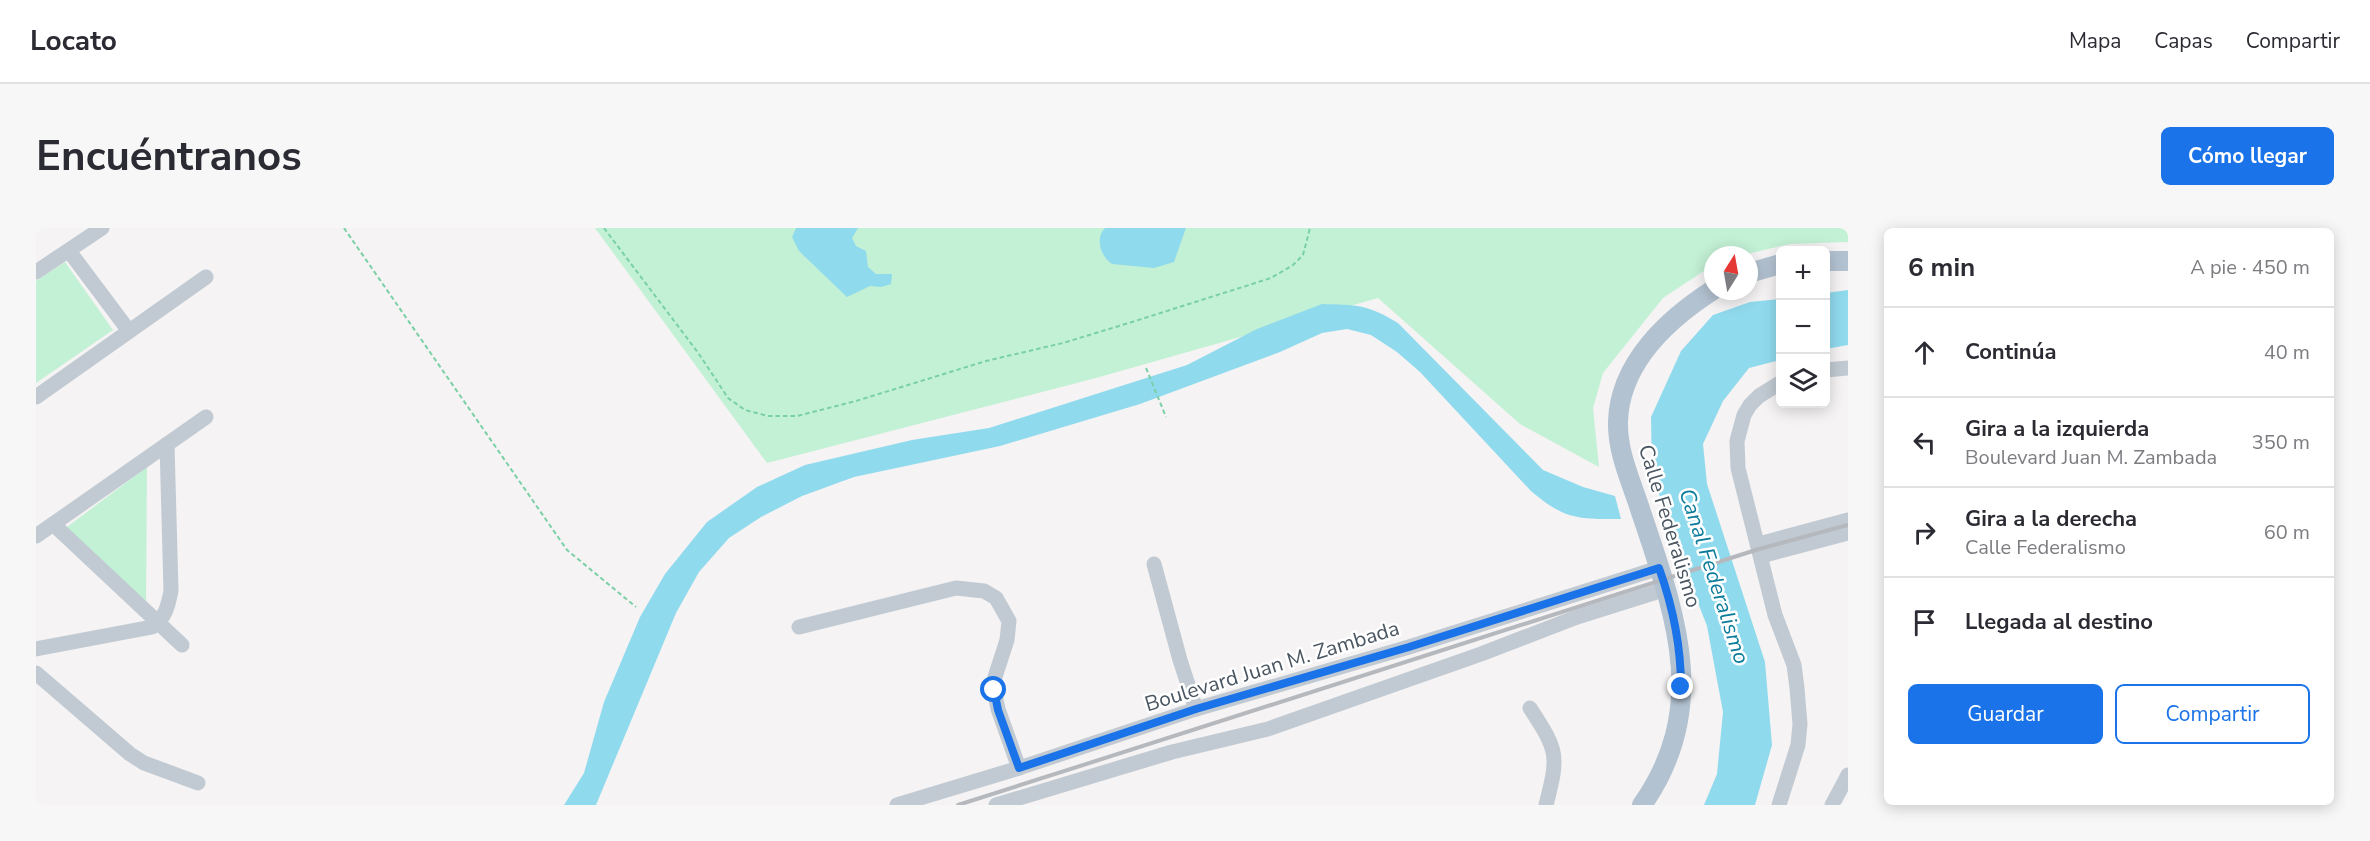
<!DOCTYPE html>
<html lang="es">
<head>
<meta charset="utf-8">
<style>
  :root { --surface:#fff; --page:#f7f7f7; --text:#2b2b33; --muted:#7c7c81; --line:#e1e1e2; --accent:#1a73e8 }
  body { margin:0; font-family:"Nunito Sans",sans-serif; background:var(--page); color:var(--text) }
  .controls { position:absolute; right:18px; top:18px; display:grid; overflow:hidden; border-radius:9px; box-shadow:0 3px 15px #0003 }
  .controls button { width:54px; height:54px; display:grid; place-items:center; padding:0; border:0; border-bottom:2px solid var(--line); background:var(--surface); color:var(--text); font:30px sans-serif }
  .compass { position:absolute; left:1668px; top:18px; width:54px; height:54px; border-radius:50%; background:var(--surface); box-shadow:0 3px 15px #0003; rotate:11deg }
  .stop { position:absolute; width:18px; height:18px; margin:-14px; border:4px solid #1a73e8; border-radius:50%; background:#fff }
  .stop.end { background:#1a73e8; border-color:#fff; box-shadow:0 2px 6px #0008 }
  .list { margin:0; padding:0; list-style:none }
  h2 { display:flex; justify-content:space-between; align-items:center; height:78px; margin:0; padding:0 24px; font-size:26px }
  h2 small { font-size:20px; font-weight:400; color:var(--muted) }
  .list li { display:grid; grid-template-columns:39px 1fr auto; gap:18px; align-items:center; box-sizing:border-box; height:90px; padding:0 24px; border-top:2px solid var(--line) }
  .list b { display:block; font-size:22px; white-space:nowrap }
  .list p { margin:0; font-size:20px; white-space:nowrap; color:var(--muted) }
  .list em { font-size:20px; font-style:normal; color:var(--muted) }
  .actions { display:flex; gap:12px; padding:18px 24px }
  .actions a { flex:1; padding:14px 0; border:2px solid var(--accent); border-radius:9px; text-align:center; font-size:21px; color:var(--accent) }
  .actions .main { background:var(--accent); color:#fff }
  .icon { flex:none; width:33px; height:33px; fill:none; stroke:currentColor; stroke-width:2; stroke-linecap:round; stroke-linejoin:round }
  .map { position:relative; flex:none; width:1812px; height:577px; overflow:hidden; border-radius:9px }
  header { display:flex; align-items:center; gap:36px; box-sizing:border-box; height:84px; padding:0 30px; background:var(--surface); border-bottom:2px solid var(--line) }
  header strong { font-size:28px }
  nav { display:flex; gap:33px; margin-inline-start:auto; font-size:21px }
  .intro { display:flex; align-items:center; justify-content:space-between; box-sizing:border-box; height:144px; padding:0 36px }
  h1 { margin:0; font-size:42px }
  .button { padding:15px 27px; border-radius:9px; background:var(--accent); color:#fff; font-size:21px; font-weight:700 }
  main { display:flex; gap:36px; padding:0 36px }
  aside { flex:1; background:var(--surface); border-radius:9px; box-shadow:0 3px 15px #0003 }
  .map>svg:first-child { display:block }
  .green { fill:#c3f1d5 }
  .water { fill:#90daee }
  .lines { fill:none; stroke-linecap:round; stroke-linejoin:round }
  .path { stroke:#7ad0a6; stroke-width:2; stroke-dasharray:4.5 3; stroke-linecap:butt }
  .minor { stroke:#c1cad2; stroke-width:15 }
  .major { stroke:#b3c2d1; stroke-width:20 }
  .rail { stroke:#b5b8bd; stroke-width:4 }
  .route { stroke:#1a73e8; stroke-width:8 }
  .labels { text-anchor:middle; stroke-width:5; stroke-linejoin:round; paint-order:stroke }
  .street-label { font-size:21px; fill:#4a5661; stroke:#fff }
  .water-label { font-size:22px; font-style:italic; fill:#0c7c9b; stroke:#fff }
</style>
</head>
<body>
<header>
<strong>Locato</strong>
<nav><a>Mapa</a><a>Capas</a><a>Compartir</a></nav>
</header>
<div class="intro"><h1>Encuéntranos</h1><a class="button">Cómo llegar</a></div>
<main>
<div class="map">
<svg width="1812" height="577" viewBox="0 0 1812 577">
  <rect width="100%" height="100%" fill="#f5f3f3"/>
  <g class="green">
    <polygon points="559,0 1812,0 1812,14 1754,16 1707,27 1677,27 1677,37 1627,70 1567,145 1557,180 1563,239 1484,196 1342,70 1060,150 731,235"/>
    <polygon points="29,34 77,102 0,155 0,53"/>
    <polygon points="111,239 110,380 27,302"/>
  </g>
  <g class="water">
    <polygon points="760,0 822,0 816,10 820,18 830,23 832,39 840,46 856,46 855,56 845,59 834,58 811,69 763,23 756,9"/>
    <path d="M1069 0H1150L1138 34 1118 40 1076 36C1064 28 1059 10 1069 0Z"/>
    <polygon points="1812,62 1812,117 1790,121 1790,65"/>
    <polygon points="1744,71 1744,132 1713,140 1687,173 1667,216 1671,256 1729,434 1736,517 1719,577 1668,577 1681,546 1687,484 1671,398 1633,300 1616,242 1615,189 1645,123 1677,87 1714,74"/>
    <path d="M1286 76C1321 77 1331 76 1362 95L1507 242 1547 259 1579 268 1585 291C1542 291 1529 292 1495 263L1384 144 1361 124 1335 107 1311 101 1286 105 1244 124 1104 176 964 218 818 249 766 268 725 289 693 310 663 344 640 385 560 577H528L548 545 568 474 604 389 629 346 671 294 721 259 769 237 876 212 953 200 1151 137 1221 101Z"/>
  </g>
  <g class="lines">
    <g class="path">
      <polyline points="308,0 531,322 600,379"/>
      <polyline points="568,0 663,126 692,170 709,182 732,188 761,188 820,173 950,133 1027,115 1096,94 1235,50 1257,37 1267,27 1274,0"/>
      <polyline points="1110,140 1130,189"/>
    </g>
    <g class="minor">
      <polyline points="33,23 93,103"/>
      <polyline points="0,44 66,0"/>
      <polyline points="1790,142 1812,140"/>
      <polyline points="0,169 170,49"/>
      <polyline points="17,296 146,417"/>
      <polyline points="0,308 170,189"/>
      <polyline points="1723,316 1812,292"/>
      <polyline points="1725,328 1812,305"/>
      <polyline points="1118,336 1144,432 1160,481"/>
      <polyline points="763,399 920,360 948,363 960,370 973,393 971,412 959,449 958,462 962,481 983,540"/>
      <path d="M0 421 116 399C129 391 132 378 135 363L131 216"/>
      <polyline points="0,445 94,526 108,535 162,555"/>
      <path d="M1494 480C1522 523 1523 527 1510 577"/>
      <polyline points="861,577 983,540 1160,481 1373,419 1623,340"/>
      <polyline points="960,577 1136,524 1232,501 1445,426 1541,389 1630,361"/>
      <polyline points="1743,577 1762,517 1764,496 1761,460 1758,437 1739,387 1702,240 1701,213 1708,187 1714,177 1723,168 1744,155"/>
      <polyline points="1796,577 1812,547"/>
    </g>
    <g class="major">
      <polyline points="1790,33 1812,33"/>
      <polyline points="1713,45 1744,36"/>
      <path d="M1606 577C1676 478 1638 383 1604 281 1595 253 1581 224 1582 193 1584 135 1632 91 1677 62"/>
    </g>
    <polyline class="rail" points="922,577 1723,321 1812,297"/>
  </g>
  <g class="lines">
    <path class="route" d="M958 462 962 482 983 540 1160 481 1373 419 1623 340C1637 379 1645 418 1645 459"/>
  </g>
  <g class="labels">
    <g class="street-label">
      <text transform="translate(1634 298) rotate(73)" y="7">Calle Federalismo</text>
      <text transform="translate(1236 438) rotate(-17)" y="7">Boulevard Juan M. Zambada</text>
    </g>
    <g class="water-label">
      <text transform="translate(1679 348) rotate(72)" y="8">Canal Federalismo</text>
    </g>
  </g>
</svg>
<div class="controls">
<button>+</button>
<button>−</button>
<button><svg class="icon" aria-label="layers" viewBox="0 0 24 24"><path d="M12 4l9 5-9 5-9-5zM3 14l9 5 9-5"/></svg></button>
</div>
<svg class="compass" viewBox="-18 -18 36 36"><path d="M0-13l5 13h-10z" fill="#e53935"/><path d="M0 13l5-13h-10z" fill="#7c7c81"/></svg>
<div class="stop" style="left:958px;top:462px"></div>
<div class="stop end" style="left:1645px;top:459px"></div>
</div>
<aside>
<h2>6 min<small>A pie · 450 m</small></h2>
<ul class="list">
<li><svg class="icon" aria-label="ahead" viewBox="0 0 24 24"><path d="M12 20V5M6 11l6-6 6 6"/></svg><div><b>Continúa</b></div><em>40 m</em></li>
<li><svg class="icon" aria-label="left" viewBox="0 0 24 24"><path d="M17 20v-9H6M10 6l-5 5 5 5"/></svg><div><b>Gira a la izquierda</b><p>Boulevard Juan M. Zambada</p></div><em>350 m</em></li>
<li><svg class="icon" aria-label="right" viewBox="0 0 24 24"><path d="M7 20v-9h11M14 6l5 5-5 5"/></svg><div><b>Gira a la derecha</b><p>Calle Federalismo</p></div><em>60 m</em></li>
<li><svg class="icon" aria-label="arrive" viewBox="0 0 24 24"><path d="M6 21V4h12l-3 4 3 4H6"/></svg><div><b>Llegada al destino</b></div></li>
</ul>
<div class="actions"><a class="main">Guardar</a><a>Compartir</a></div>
</aside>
</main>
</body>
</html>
